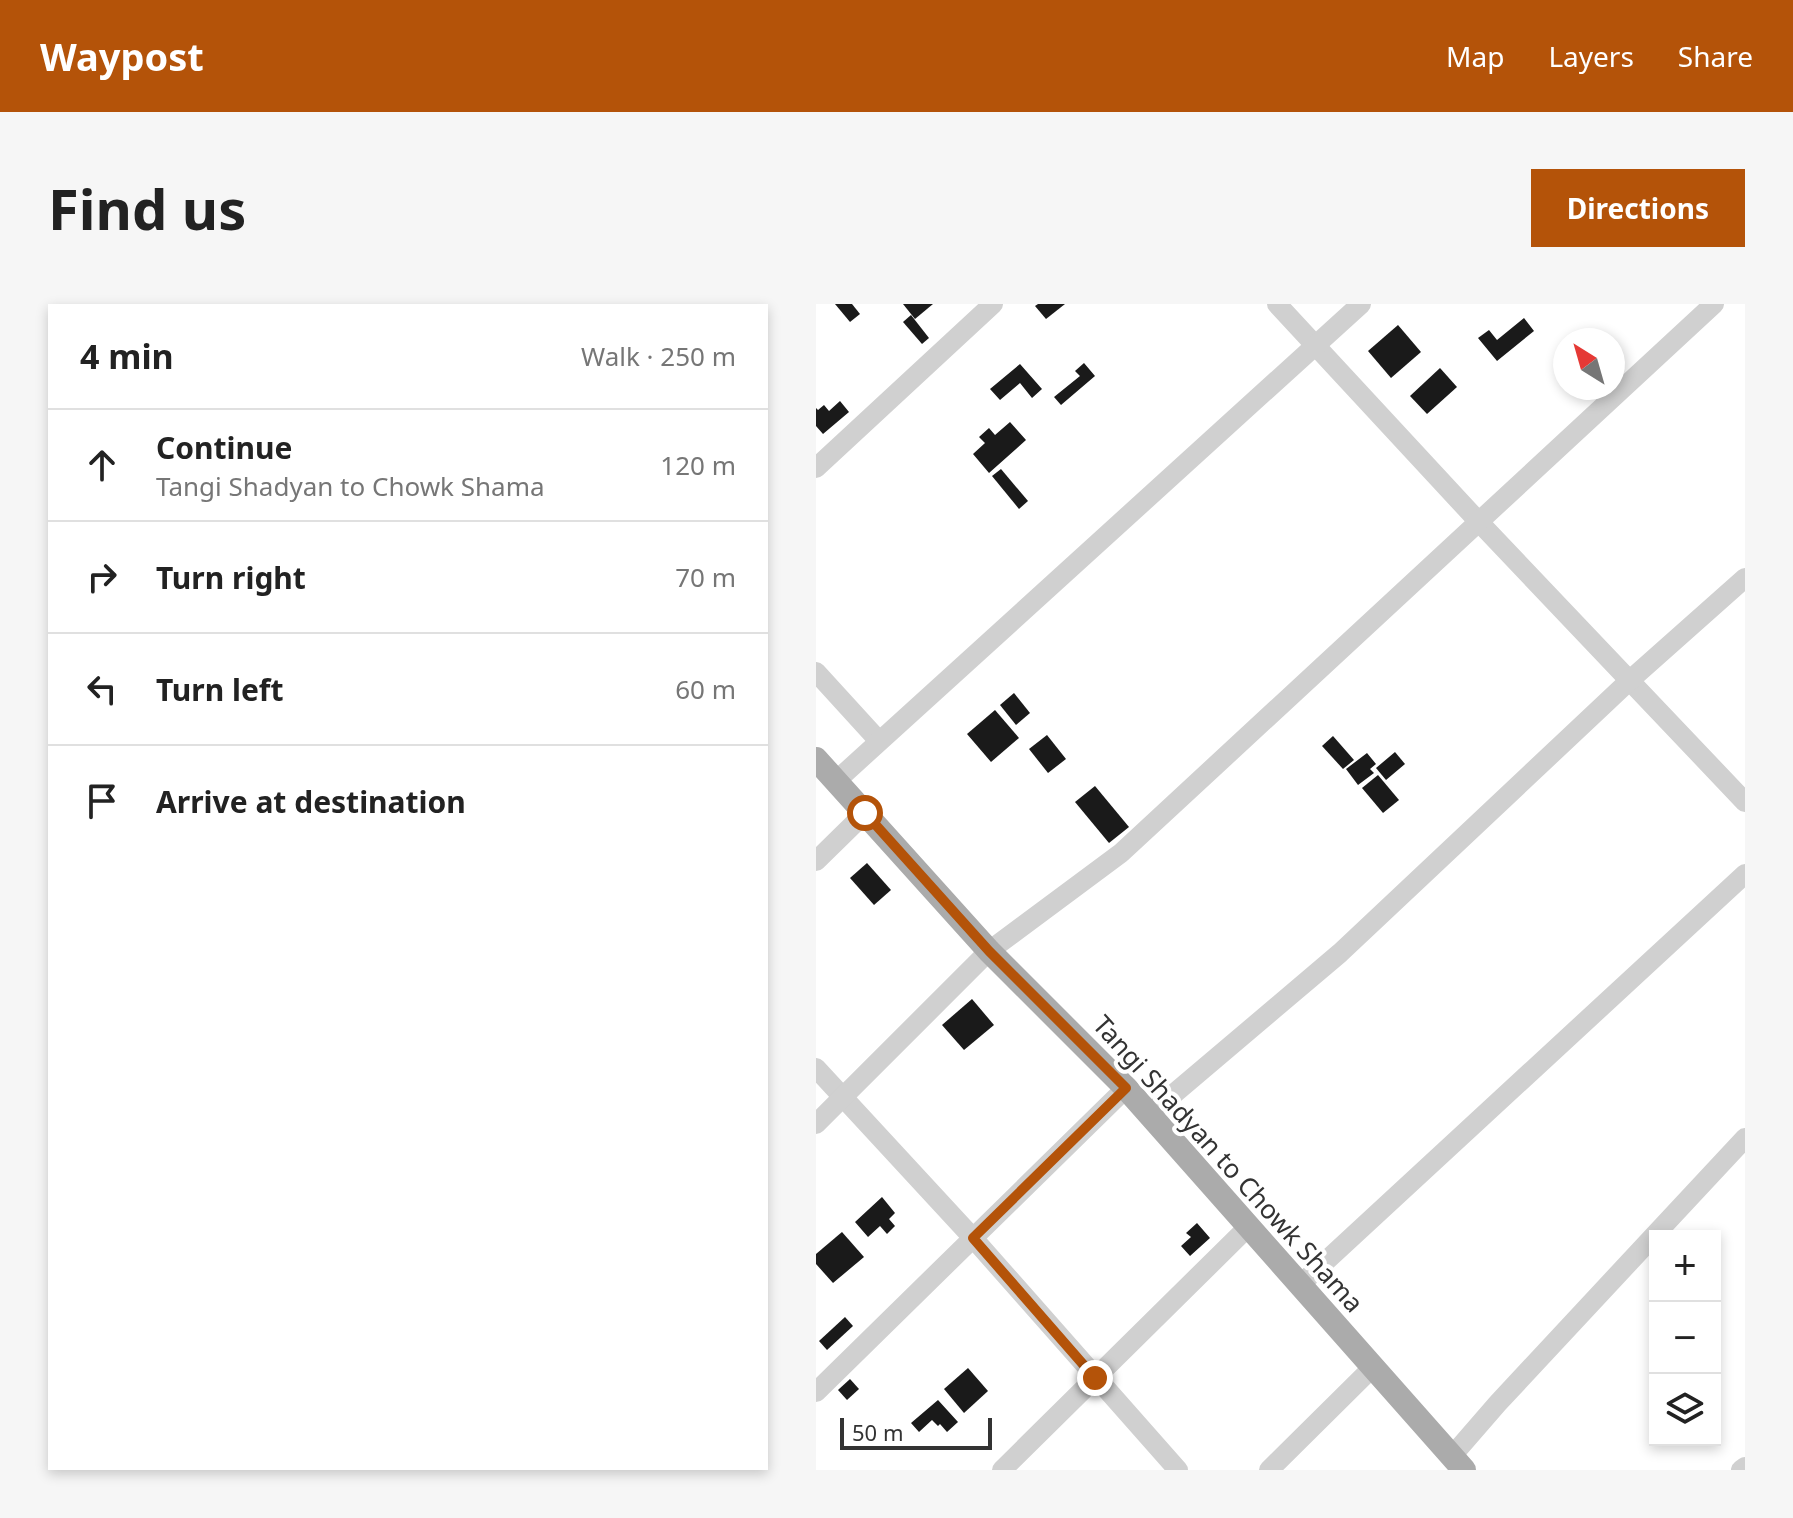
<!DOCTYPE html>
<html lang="en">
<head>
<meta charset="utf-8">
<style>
  :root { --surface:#fff; --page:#f6f6f6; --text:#222; --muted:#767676; --line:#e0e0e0; --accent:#b45309 }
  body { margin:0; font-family:"Noto Sans",sans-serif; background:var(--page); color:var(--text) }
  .controls { position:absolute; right:24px; bottom:24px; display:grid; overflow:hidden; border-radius:0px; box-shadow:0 4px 12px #0003 }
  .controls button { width:72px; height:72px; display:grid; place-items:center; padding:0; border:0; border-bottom:2px solid var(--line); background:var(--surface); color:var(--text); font:40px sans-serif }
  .compass { position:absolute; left:737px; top:24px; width:72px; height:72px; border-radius:50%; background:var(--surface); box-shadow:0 4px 12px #0003; rotate:323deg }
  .scale { position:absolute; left:24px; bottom:20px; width:152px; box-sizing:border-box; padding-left:8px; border:4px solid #333; border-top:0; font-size:22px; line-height:28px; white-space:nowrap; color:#333; -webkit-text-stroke:6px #fff; paint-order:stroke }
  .stop { position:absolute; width:24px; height:24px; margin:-18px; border:6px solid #b45309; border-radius:50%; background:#fff }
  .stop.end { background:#b45309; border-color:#fff; box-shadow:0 2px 8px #0008 }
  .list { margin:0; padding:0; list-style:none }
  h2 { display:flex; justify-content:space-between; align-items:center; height:104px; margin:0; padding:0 32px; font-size:34px }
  h2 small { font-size:26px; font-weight:400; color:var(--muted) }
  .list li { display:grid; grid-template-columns:52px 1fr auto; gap:24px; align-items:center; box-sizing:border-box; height:112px; padding:0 32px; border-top:2px solid var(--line) }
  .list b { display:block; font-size:30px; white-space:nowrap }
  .list p { margin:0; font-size:26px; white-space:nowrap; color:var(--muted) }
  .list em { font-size:26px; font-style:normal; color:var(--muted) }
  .icon { flex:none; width:44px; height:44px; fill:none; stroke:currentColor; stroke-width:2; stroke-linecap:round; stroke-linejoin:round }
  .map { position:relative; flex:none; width:929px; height:1166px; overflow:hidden; border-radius:0px }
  header { display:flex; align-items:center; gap:48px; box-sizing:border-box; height:112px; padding:0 40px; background:var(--accent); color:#fff }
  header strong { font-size:38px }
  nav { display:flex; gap:44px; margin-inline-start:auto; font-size:28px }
  .intro { display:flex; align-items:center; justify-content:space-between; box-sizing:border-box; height:192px; padding:0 48px }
  h1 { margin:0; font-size:56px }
  .button { padding:20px 36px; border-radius:0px; background:var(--accent); color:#fff; font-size:28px; font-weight:700 }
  main { display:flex; gap:48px; padding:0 48px }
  aside { flex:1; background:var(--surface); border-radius:0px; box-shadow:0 4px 12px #0003 }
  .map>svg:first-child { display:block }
  .building { fill:#1a1a1a }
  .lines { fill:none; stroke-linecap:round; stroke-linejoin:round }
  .minor { stroke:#d0d0d0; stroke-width:20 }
  .major { stroke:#ababab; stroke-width:24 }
  .route { stroke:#b45309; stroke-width:10 }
  .labels { text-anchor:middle; stroke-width:8; stroke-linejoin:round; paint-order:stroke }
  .street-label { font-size:26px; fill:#333; stroke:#fff }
</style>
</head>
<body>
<header>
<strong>Waypost</strong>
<nav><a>Map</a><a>Layers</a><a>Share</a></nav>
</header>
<div class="intro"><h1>Find us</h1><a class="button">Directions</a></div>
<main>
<aside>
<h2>4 min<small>Walk · 250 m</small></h2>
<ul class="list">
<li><svg class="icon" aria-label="ahead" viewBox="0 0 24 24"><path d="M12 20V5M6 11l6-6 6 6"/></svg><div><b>Continue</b><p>Tangi Shadyan to Chowk Shama</p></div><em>120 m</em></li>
<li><svg class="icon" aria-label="right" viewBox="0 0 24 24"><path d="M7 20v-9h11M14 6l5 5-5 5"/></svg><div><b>Turn right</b></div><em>70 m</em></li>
<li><svg class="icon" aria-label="left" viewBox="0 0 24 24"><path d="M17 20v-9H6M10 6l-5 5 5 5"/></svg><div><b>Turn left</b></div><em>60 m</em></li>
<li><svg class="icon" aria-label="arrive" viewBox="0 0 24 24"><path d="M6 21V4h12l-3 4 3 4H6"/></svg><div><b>Arrive at destination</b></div></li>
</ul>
</aside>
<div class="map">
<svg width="929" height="1166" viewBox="0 0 929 1166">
  <rect width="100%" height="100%" fill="#fff"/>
  <g class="building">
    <polygon points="19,0 36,0 44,10 34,18"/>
    <polygon points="87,0 117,0 99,15"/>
    <polygon points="222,0 249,0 230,15 219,2"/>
    <polygon points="95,11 113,34 106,40 87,18"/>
    <polygon points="708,14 718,27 681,57 662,34 673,26 681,36"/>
    <polygon points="582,21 605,48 575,74 552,47"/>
    <polygon points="268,59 279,72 245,101 238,93 264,72 259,67"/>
    <polygon points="204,60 226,85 216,94 204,79 184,96 174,85"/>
    <polygon points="624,64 641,83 611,110 594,92"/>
    <polygon points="24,97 33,108 7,130 0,122 0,104 2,106 8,101 13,107"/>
    <polygon points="194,118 210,136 173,169 157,150 169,139 163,133 173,124 179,131"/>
    <polygon points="185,165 212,197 203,205 176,172"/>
    <polygon points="198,389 214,409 200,421 184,401"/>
    <polygon points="179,406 203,434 175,458 151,430"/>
    <polygon points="231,431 250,455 232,469 213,445"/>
    <polygon points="517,432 538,456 527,465 506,442"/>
    <polygon points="579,448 589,460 570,476 560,464"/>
    <polygon points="551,449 560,460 554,465 558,469 542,481 530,465"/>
    <polygon points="562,471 583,496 567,509 546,484"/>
    <polygon points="279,482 313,523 293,539 259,498"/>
    <polygon points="51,559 75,586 58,601 34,574"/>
    <polygon points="156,695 178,721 148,746 126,721"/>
    <polygon points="66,893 79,909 73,915 79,922 71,930 64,922 52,933 39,918"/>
    <polygon points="381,919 394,934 374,952 365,942 375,933 370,929"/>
    <polygon points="26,928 48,953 17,979 0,960 0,950"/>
    <polygon points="29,1013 37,1022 11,1046 3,1037"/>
    <polygon points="152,1064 172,1087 148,1109 128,1085"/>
    <polygon points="34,1075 43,1085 31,1096 22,1086"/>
    <polygon points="122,1096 142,1118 131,1128 124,1120 122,1122 116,1116 103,1128 95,1119"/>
  </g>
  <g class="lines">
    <g class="minor">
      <polyline points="461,0 662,217 929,498"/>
      <polyline points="0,164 177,0"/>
      <polyline points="0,368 63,437"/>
      <polyline points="20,477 545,0"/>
      <polyline points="0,557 49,509"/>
      <polyline points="0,764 157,934 362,1166"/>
      <polyline points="334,810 524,649 813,377 929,274"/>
      <polyline points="0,820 173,647 305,549 898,0"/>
      <polyline points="485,980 929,570"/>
      <polyline points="0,1088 310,784"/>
      <polyline points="636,1152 682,1099 929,834"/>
      <polyline points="186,1166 433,922"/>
      <polyline points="453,1166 558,1062"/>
      <polyline points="925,1166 929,1163"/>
    </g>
    <polyline class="major" points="0,455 173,647 310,784 648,1166"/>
  </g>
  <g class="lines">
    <polyline class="route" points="49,509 173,647 310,784 157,934 279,1074"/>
  </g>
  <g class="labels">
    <g class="street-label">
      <text transform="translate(412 860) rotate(48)" y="9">Tangi Shadyan to Chowk Shama</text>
    </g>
  </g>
</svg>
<div class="controls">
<button>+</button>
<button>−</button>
<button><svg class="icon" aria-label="layers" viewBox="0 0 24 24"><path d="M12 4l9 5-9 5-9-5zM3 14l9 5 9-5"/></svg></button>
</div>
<svg class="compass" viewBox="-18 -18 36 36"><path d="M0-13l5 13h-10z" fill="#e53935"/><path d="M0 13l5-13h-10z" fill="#767676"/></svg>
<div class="scale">50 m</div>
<div class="stop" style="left:49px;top:509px"></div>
<div class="stop end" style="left:279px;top:1074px"></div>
</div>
</main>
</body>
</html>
